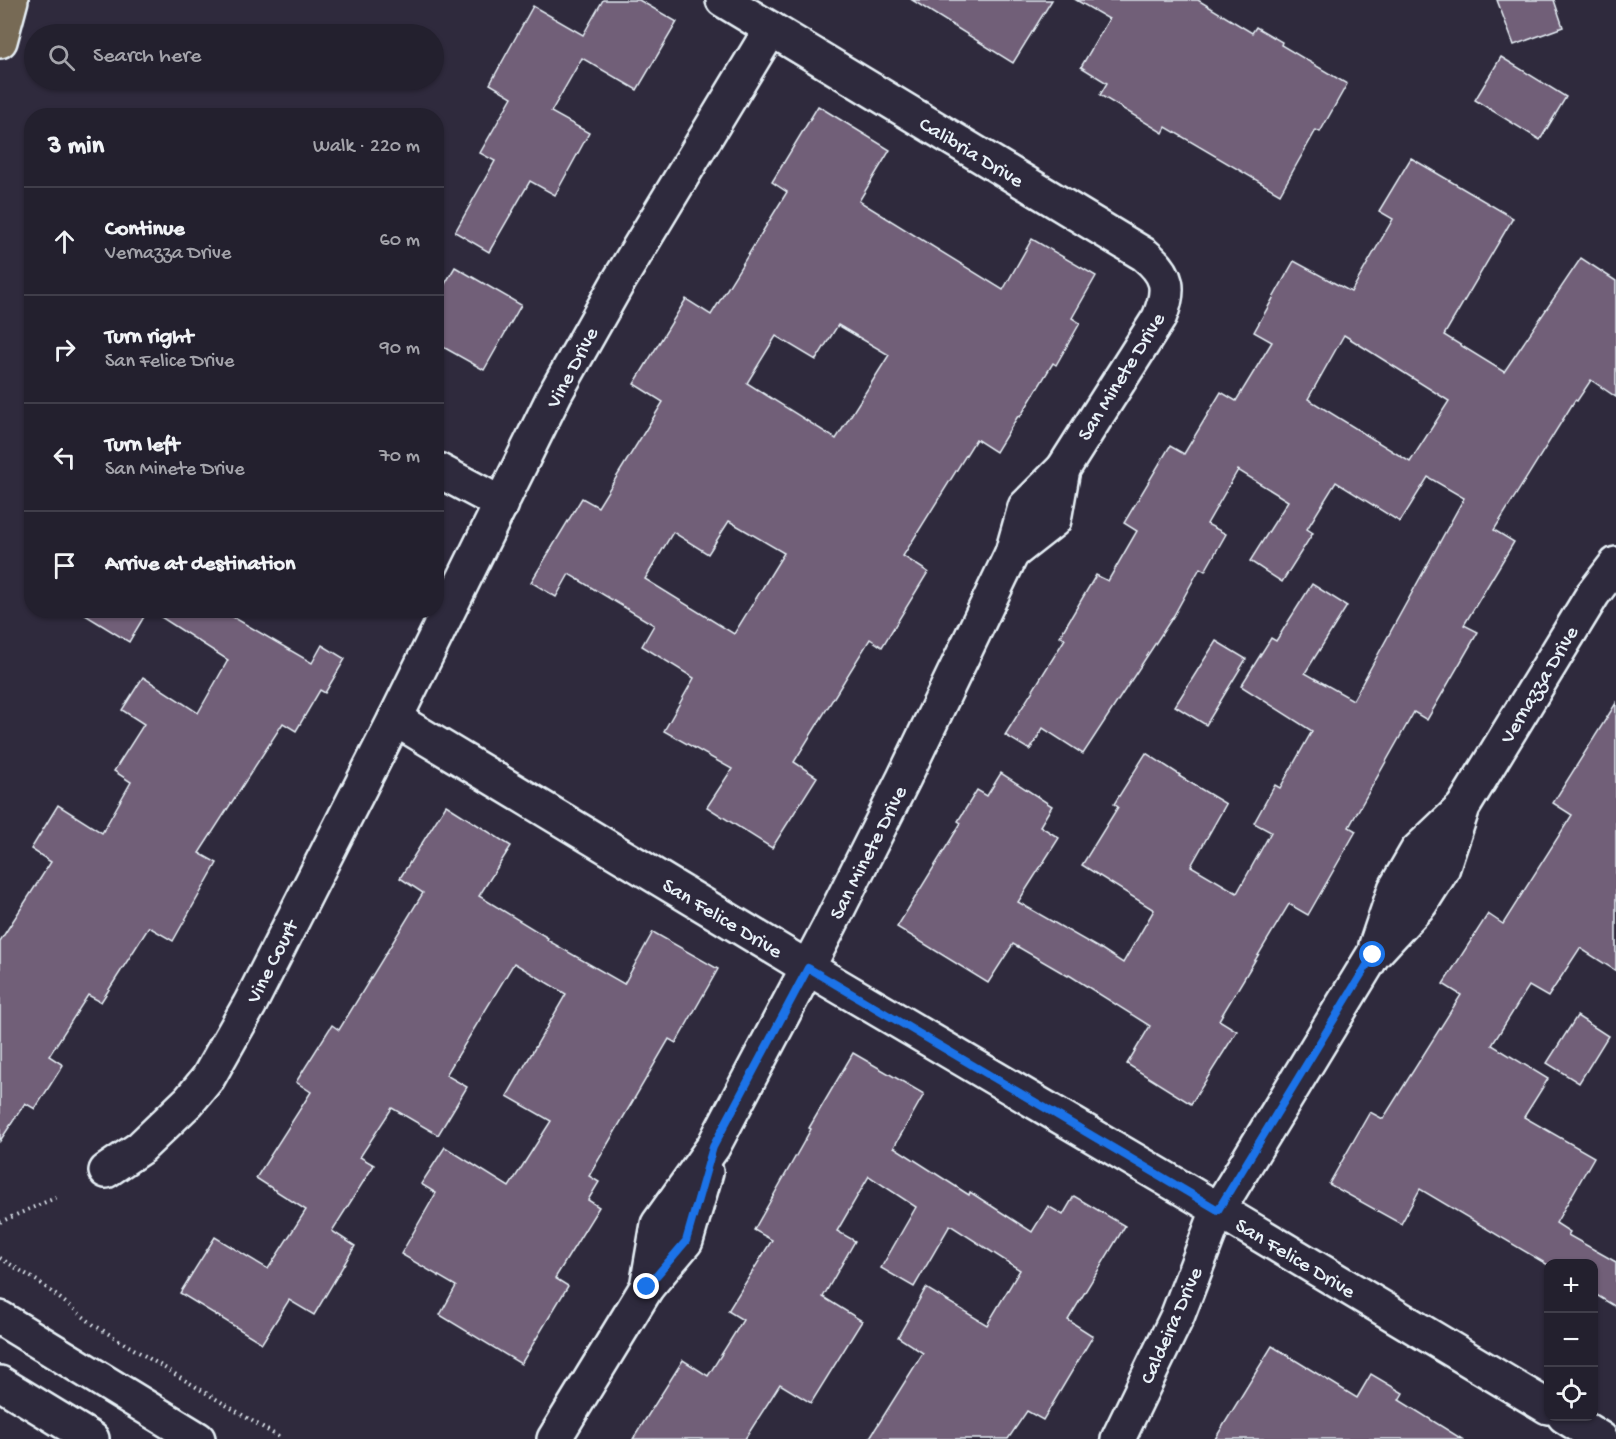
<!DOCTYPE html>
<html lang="en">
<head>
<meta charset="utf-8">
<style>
  :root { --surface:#23202e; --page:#2b2836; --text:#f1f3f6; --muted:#a3a3aa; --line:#403e4a }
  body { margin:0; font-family:"Gochi Hand",sans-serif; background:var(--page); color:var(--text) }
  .controls { position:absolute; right:18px; bottom:18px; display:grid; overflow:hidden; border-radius:12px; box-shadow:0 2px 4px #0004 }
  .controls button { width:54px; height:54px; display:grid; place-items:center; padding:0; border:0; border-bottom:2px solid var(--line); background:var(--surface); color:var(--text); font:30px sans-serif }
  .stop { position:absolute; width:18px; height:18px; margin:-14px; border:4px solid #1a73e8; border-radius:50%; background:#fff }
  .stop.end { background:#1a73e8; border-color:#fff; box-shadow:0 2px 6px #0008 }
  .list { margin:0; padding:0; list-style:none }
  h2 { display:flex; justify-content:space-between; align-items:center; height:78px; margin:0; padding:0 24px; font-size:26px }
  h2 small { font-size:20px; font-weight:400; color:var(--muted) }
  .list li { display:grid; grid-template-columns:39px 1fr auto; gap:18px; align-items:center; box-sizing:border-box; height:108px; padding:0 24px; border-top:2px solid var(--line) }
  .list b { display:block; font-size:22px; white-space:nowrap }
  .list p { margin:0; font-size:20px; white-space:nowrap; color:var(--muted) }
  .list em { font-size:20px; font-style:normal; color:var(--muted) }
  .icon { flex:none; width:33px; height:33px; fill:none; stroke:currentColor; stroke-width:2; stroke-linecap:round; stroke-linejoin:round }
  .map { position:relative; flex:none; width:1616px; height:1439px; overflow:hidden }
  .search { position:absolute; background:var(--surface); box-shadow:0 2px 4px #0004; left:24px; top:24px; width:420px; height:66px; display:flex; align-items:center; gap:15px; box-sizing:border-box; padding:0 21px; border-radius:33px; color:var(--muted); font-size:22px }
  .panel { position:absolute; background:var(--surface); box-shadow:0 2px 4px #0004; left:24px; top:108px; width:420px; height:510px; border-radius:24px }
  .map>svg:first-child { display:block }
  .building { fill:#715f78; stroke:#e8f1f8; stroke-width:1.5; fill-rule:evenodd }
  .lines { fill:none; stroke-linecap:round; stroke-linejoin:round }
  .minor-casing { stroke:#e8f1f8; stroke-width:38 }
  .major-casing { stroke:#e8f1f8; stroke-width:38 }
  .path { stroke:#e8f1f8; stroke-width:4; stroke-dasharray:1.5 4.5; stroke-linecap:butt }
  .minor { stroke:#2f2a3d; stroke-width:33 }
  .major { stroke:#776a54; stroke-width:33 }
  .route { stroke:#1a73e8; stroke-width:8 }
  .labels { text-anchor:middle; stroke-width:4.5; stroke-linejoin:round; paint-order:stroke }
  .street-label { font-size:21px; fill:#e8f1f8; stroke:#2f2a3d }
</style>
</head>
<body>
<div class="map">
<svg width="1616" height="1439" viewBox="0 0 1616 1439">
  <rect width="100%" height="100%" fill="#2f2a3d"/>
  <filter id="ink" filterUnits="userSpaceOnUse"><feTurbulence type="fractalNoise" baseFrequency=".0167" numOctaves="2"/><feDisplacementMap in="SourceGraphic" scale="12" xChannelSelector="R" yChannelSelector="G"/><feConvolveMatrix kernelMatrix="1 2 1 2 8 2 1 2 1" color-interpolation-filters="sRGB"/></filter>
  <g filter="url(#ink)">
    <g class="building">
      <polygon points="603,0 639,0 677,22 637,90 582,58 551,112 589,133 555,195 530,181 489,252 455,232 495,161 480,153 512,97 490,84 533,6 583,35"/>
      <polygon points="912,0 1052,0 1013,63"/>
      <polygon points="1076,0 1198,0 1252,33 1256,27 1282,42 1281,45 1347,84 1320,132 1316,130 1280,194 1166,127 1163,133 1100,95 1107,83 1081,67 1109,19"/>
      <polygon points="1497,0 1554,0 1563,27 1514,45"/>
      <polygon points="1501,57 1566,97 1540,140 1475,100"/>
      <path d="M818 106 890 150 859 201 1003 290 1032 239 1096 276 1072 318 1080 323 1056 365 1053 363 1020 417 1018 416 996 452 976 439 903 556 928 572 882 647 870 639 794 762 817 777 772 848 707 807 732 769 664 731 694 678 642 646 654 625 569 574 556 597 531 582 582 498 598 507 663 402 634 384 686 299 711 315 787 192 772 182ZM838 325 889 355 836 439 747 383 776 336 816 360ZM729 521 784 553 734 634 645 579 673 532 708 554Z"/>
      <path d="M1411 158 1513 218 1444 335 1504 372 1581 258 1616 281V397L1591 380 1577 401 1575 400 1494 530 1514 542 1464 625 1478 632 1427 720 1414 712 1349 827 1356 831 1308 915 1289 904 1219 1020 1237 1031 1191 1104 1127 1064 1150 1026 1069 975 1068 976 1013 944 988 983 897 927 961 823 958 821 977 790 987 796 1001 773 1052 806 1040 826 1059 838 1018 902 1100 949V948L1123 963 1154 910 1082 865 1118 807 1114 804 1146 753 1180 775 1179 776 1226 804 1191 866 1237 893 1271 832 1254 823 1275 785 1280 788 1312 731 1241 686 1271 638 1276 641 1312 584 1347 606 1305 673 1353 700 1464 498 1428 477 1400 522 1336 482 1307 529 1313 533 1282 582 1250 561 1288 501 1238 470 1207 524 1226 534 1205 571 1200 568 1174 615 1083 754 1043 728 1030 750 1005 735 1065 639 1060 636 1096 575 1108 581 1137 531 1124 523 1170 446 1184 454 1221 392 1236 401 1272 342 1254 332 1294 261 1351 292 1393 219 1379 211ZM1344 335 1449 401 1410 462 1308 399Z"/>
      <polygon points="455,267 521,305 484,370 436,343 436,299"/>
      <polygon points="77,610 148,610 129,642"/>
      <polygon points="150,610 221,610 312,663 322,645 345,659 325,693 320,690 296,731 283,723 199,853 217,863 173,941 149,927 101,1002 88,995 49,1056 63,1065 35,1109 25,1103 0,1141 0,941 51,862 31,849 58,805 102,833 131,782 114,771 144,724 122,710 143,677 198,713 228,660"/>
      <polygon points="1216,641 1246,659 1206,725 1175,706"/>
      <polygon points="1616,703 1616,971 1580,948 1548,997 1529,986 1492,1045 1548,1079 1524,1117 1594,1157 1556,1223 1570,1232 1568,1235 1616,1262 1616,1307 1593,1293 1593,1263 1548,1265 1420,1189 1401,1224 1329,1184 1370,1112 1383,1119 1461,995 1443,984 1488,914 1503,924 1572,815 1553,803"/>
      <polygon points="446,805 511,846 479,896 548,938 547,940 624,984 653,932 718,969 676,1043 669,1039 589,1176 599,1182 588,1200 599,1207 555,1278 568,1286 521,1364 440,1315 456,1286 401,1254 436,1193 421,1184 445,1147 509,1187 551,1121 507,1096 566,994 514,963 446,1075 467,1087 438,1135 392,1108 360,1157 374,1165 332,1231 355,1246 314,1315 289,1300 262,1343 180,1293 215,1237 268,1269 306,1210 256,1178 311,1092 296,1082 332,1025 339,1030 423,893 400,878"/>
      <polygon points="1577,1016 1608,1036 1579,1083 1547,1063"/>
      <polygon points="853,1053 924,1094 894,1147 969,1195 970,1192 1032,1232 1048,1206 1063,1215 1074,1196 1125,1226 1068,1320 1093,1336 1043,1420 1027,1411 1008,1439 869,1439 923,1353 898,1337 926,1288 987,1325 1020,1270 950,1225 914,1287 881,1268 916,1207 869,1176 837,1231 855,1241 823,1297 862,1321 811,1403 780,1384 745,1439 633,1439 683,1360 708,1376 743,1320 728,1311 772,1240 754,1230 811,1129 809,1128"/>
      <polygon points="1272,1346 1357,1398 1371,1374 1403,1393 1399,1400 1462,1439 1215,1439"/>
    </g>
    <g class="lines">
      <g class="minor-casing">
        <g id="minor">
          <polyline points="436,469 502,504"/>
          <polyline points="1012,553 1054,520 1063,469"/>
          <polyline points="395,719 808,968 1202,1200 1548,1407"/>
          <polyline points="1376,945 1395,889 1417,851 1459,811"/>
          <polyline points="106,1171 140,1148 189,1101 208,1078 250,1004 395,719 555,394 617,284 771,29"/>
          <path d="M647 1287 658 1224 713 1147 828 929 904 778 1012 553 1025 507 1063 469 1159 318C1171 289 1169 275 1145 255L723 0"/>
          <polyline points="0,1318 198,1439"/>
          <polyline points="0,1383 92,1439"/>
          <polyline points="1564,1416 1601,1439"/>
          <polyline points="554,1439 647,1287 686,1241 706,1172"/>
          <polyline points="1118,1439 1177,1317 1218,1210 1373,955 1421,903 1442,870 1463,807 1593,594 1616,564"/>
        </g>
      </g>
      <g class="major-casing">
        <polyline id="major" points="0,41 11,0"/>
      </g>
      <g class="path">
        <polyline points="0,1222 57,1197"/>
        <polyline points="0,1258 39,1282 94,1325 282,1439"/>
      </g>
      <use href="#minor" class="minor"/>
      <use href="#major" class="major"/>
    </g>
  </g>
  <g class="lines" filter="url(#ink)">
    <polyline class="route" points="647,1287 686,1241 713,1147 808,968 1218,1210 1373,955"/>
  </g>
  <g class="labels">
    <g class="street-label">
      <text transform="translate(972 151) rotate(31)" y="7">Calibria Drive</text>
      <text transform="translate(571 367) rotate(-62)" y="7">Vine Drive</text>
      <text transform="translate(1120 376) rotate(-58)" y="7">San Minete Drive</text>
      <text transform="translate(1538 684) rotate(-59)" y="7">Vernazza Drive</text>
      <text transform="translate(867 852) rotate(-63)" y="7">San Minete Drive</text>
      <text transform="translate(723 917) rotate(31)" y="7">San Felice Drive</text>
      <text transform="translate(271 961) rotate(-63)" y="7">Vine Court</text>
      <text transform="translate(1296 1257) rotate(31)" y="7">San Felice Drive</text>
      <text transform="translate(1170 1325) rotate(-66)" y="7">Caldeira Drive</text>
    </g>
  </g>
</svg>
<div class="controls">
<button>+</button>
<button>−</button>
<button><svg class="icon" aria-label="locate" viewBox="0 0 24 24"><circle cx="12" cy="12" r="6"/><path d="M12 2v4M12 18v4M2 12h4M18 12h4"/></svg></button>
</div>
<div class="stop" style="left:1373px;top:955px"></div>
<div class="stop end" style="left:647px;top:1287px"></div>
<div class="search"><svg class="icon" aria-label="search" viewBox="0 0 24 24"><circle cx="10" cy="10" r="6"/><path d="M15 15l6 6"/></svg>Search here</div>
<section class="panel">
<h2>3 min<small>Walk · 220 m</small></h2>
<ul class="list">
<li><svg class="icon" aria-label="ahead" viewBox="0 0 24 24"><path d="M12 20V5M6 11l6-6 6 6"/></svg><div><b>Continue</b><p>Vernazza Drive</p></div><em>60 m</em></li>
<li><svg class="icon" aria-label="right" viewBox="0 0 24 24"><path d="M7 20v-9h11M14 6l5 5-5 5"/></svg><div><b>Turn right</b><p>San Felice Drive</p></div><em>90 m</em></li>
<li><svg class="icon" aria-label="left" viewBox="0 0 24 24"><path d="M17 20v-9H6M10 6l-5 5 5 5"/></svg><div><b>Turn left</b><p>San Minete Drive</p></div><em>70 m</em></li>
<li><svg class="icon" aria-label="arrive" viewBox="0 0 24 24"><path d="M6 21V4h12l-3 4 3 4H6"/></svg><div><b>Arrive at destination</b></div></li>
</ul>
</section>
</div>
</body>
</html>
